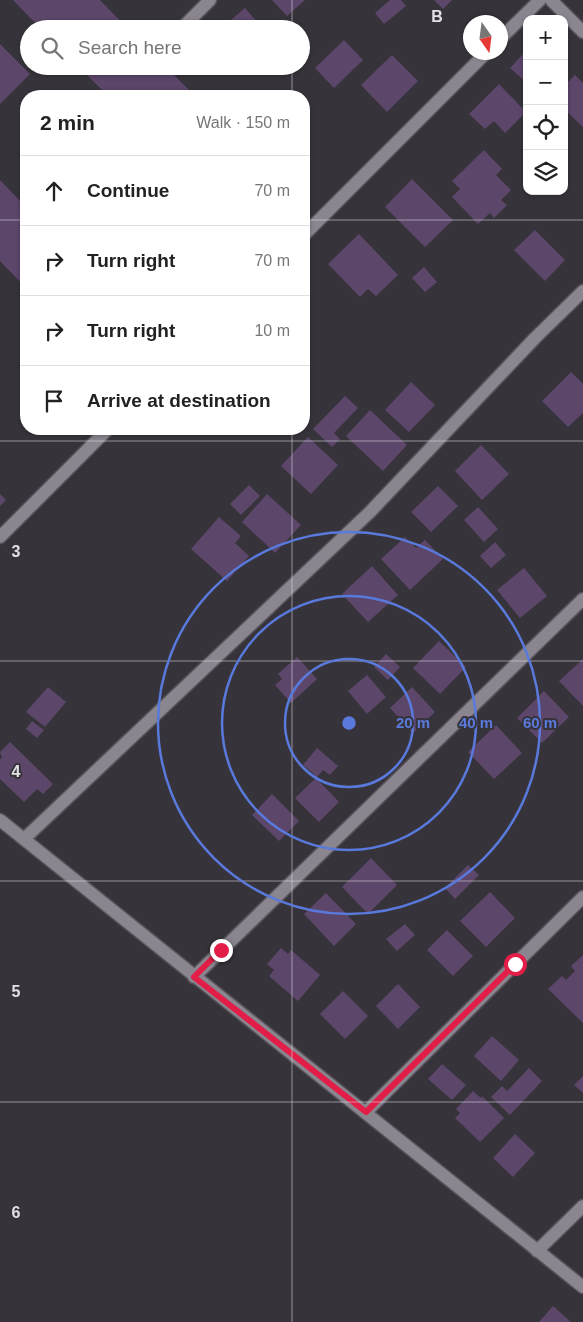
<!DOCTYPE html>
<html lang="en">
<head>
<meta charset="utf-8">
<style>
  :root { --surface:#fff; --page:#f6f6f6; --text:#222; --muted:#767676; --line:#e0e0e0 }
  body { margin:0; font-family:Arial,sans-serif; background:var(--page); color:var(--text) }
  .controls { position:absolute; right:15px; top:15px; display:grid; overflow:hidden; border-radius:10px; box-shadow:0 1px 4px #0004 }
  .controls button { width:45px; height:45px; display:grid; place-items:center; padding:0; border:0; border-bottom:1px solid var(--line); background:var(--surface); color:var(--text); font:25px sans-serif }
  .compass { position:absolute; left:463px; top:15px; width:45px; height:45px; border-radius:50%; background:var(--surface); box-shadow:0 1px 4px #0004; rotate:166deg }
  .stop { position:absolute; width:15px; height:15px; margin:-11px; border:4px solid #e11d48; border-radius:50%; background:#fff }
  .stop.end { background:#e11d48; border-color:#fff; box-shadow:0 1px 5px #0008 }
  .list { margin:0; padding:0; list-style:none }
  h2 { display:flex; justify-content:space-between; align-items:center; height:65px; margin:0; padding:0 20px; font-size:21px }
  h2 small { font-size:16px; font-weight:400; color:var(--muted) }
  .list li { display:grid; grid-template-columns:32px 1fr auto; gap:15px; align-items:center; box-sizing:border-box; height:70px; padding:0 20px; border-top:1px solid var(--line) }
  .list b { display:block; font-size:19px; white-space:nowrap }
  .list em { font-size:16px; font-style:normal; color:var(--muted) }
  .icon { flex:none; width:28px; height:28px; fill:none; stroke:currentColor; stroke-width:2; stroke-linecap:round; stroke-linejoin:round }
  .map { position:relative; flex:none; width:583px; height:1322px; overflow:hidden }
  .search { position:absolute; background:var(--surface); box-shadow:0 1px 4px #0004; left:20px; top:20px; width:290px; height:55px; display:flex; align-items:center; gap:12px; box-sizing:border-box; padding:0 18px; border-radius:28px; color:var(--muted); font-size:19px }
  .panel { position:absolute; background:var(--surface); box-shadow:0 1px 4px #0004; left:20px; top:90px; width:290px; height:345px; border-radius:20px }
  .map>svg:first-child { display:block }
  .building { fill:#5c466a }
  .lines { fill:none; stroke-linecap:round; stroke-linejoin:round }
  .minor-casing { stroke:#555258; stroke-width:15 }
  .minor { stroke:#8a858e; stroke-width:12 }
  .route { stroke:#e11d48; stroke-width:6 }
  .grid { fill:none; stroke:#e4e1e5; stroke-width:1; stroke-opacity:0.55 }
  .ring { fill:none; stroke:#597adc; stroke-width:2.5 }
  .grid-label { font-size:16px; text-anchor:middle; font-weight:bold; fill:#e4e1e5; stroke:#37333a; stroke-width:4; stroke-linejoin:round; paint-order:stroke }
  .centre { fill:#597adc; stroke:#37333a; stroke-width:2.5 }
  .ring-label { font-size:15px; text-anchor:middle; font-weight:bold; fill:#597adc; stroke:#37333a; stroke-width:4; stroke-linejoin:round; paint-order:stroke }
</style>
</head>
<body>
<div class="map">
<svg width="583" height="1322" viewBox="0 0 583 1322">
  <rect width="100%" height="100%" fill="#37333a"/>
  <g class="building">
    <polygon points="13,0 100,0 128,29 41,29"/>
    <polygon points="272,0 305,0 287,16"/>
    <polygon points="390,0 401,0 406,6 384,24 375,13"/>
    <polygon points="434,0 452,0 443,9"/>
    <polygon points="245,8 263,29 226,29 224,26"/>
    <polygon points="344,40 363,60 334,88 315,68"/>
    <polygon points="0,44 30,74 0,104"/>
    <polygon points="525,52 527,53 527,83 510,68"/>
    <polygon points="392,55 418,81 387,112 361,85"/>
    <polygon points="78,66 165,66 195,96 108,96"/>
    <polygon points="575,75 583,83 583,127 564,109 564,86"/>
    <polygon points="499,84 526,112 505,133 494,121 485,129 469,114"/>
    <polygon points="484,150 502,169 496,175 511,190 501,200 507,205 494,218 490,213 478,224 452,197 460,189 452,181"/>
    <polygon points="412,179 453,220 425,247 385,207"/>
    <polygon points="0,180 26,207 26,288 0,261"/>
    <polygon points="535,230 565,260 545,281 514,250"/>
    <polygon points="359,234 398,275 376,296 368,289 360,297 328,264"/>
    <polygon points="424,267 437,282 425,292 412,278"/>
    <polygon points="571,372 583,384 583,413 568,427 542,401"/>
    <polygon points="411,382 435,405 409,432 385,410"/>
    <polygon points="345,396 358,408 334,433 340,439 332,447 313,429"/>
    <polygon points="370,410 407,445 383,471 346,436"/>
    <polygon points="308,437 338,465 311,494 281,466"/>
    <polygon points="481,445 509,474 482,500 455,471"/>
    <polygon points="249,485 260,496 241,515 230,504"/>
    <polygon points="438,486 458,506 431,532 411,512"/>
    <polygon points="0,494 6,500 0,506"/>
    <polygon points="267,494 301,525 275,553 242,522"/>
    <polygon points="478,507 498,529 484,542 464,520"/>
    <polygon points="219,517 241,536 235,543 249,556 227,581 191,549"/>
    <polygon points="405,537 416,548 425,540 443,559 410,590 381,559"/>
    <polygon points="495,542 506,555 491,568 480,556"/>
    <polygon points="372,566 398,595 368,622 342,594"/>
    <polygon points="524,568 547,596 520,618 497,590"/>
    <polygon points="439,641 466,667 440,694 413,668"/>
    <polygon points="386,654 400,667 388,680 374,667"/>
    <polygon points="297,657 317,679 291,703 275,685 282,679 278,674"/>
    <polygon points="583,659 583,706 559,681"/>
    <polygon points="367,675 386,697 367,714 348,691"/>
    <polygon points="48,687 66,702 45,727 26,712"/>
    <polygon points="412,687 435,712 413,733 390,708"/>
    <polygon points="544,691 569,717 542,743 517,718"/>
    <polygon points="32,721 44,730 37,738 26,729"/>
    <polygon points="496,725 522,753 494,779 468,752"/>
    <polygon points="10,742 53,784 43,794 37,789 24,802 0,779 0,759 2,758 0,752"/>
    <polygon points="317,748 338,766 330,775 323,770 317,777 303,765"/>
    <polygon points="316,778 339,802 319,822 295,798"/>
    <polygon points="272,794 299,821 279,841 252,815"/>
    <polygon points="371,858 397,885 368,914 342,887"/>
    <polygon points="468,865 479,875 455,899 445,888"/>
    <polygon points="490,892 515,918 486,947 460,921"/>
    <polygon points="326,893 356,924 334,946 304,914"/>
    <polygon points="405,924 415,935 397,951 386,939"/>
    <polygon points="447,930 473,956 453,976 427,950"/>
    <polygon points="281,948 288,954 291,950 320,975 298,1001 269,976 274,970 267,964"/>
    <polygon points="583,955 583,1023 548,989 562,976 566,980 575,971 571,966"/>
    <polygon points="398,984 420,1007 398,1029 376,1006"/>
    <polygon points="343,991 368,1016 345,1039 320,1014"/>
    <polygon points="492,1036 519,1060 501,1081 474,1056"/>
    <polygon points="442,1064 466,1085 452,1100 428,1079"/>
    <polygon points="529,1068 542,1081 510,1115 491,1097 502,1086 507,1091"/>
    <polygon points="583,1076 583,1093 574,1085"/>
    <polygon points="473,1091 481,1098 482,1096 504,1118 480,1142 455,1118 460,1113 456,1109"/>
    <polygon points="515,1134 535,1153 513,1177 493,1158"/>
    <polygon points="553,1306 571,1322 539,1322"/>
  </g>
  <g class="lines">
    <g class="minor-casing">
      <g id="minor">
        <polyline points="551,0 583,32"/>
        <polyline points="181,29 210,0"/>
        <polyline points="500,39 540,0"/>
        <polyline points="304,235 487,52"/>
        <polyline points="0,537 108,429"/>
        <polyline points="0,820 583,1287"/>
        <polyline points="24,839 370,512 535,338 583,291"/>
        <polyline points="194,977 583,599"/>
        <polyline points="366,1112 583,897"/>
        <polyline points="537,1251 583,1206"/>
      </g>
    </g>
    <use href="#minor" class="minor"/>
  </g>
  <g class="lines">
    <polyline class="route" points="221,950 194,977 366,1112 515,964"/>
  </g>
  <path class="grid" d="M292 0V29M292 66V96M0 220H26M304 220H583M292 429V1322M0 441H583M0 661H583M0 881H583M0 1102H583"/>
  <g class="ring">
    <circle cx="349" cy="723" r="64"/>
    <circle cx="349" cy="723" r="127"/>
    <circle cx="349" cy="723" r="191"/>
  </g>
  <g class="grid-label">
    <text x="437" y="22">B</text>
    <text x="16" y="557">3</text>
    <text x="16" y="777">4</text>
    <text x="16" y="997">5</text>
    <text x="16" y="1218">6</text>
  </g>
  <circle cx="349" cy="723" r="8" class="centre"/>
  <g class="ring-label">
    <text x="413" y="728">20 m</text>
    <text x="476" y="728">40 m</text>
    <text x="540" y="728">60 m</text>
  </g>
</svg>
<div class="controls">
<button>+</button>
<button>−</button>
<button><svg class="icon" aria-label="locate" viewBox="0 0 24 24"><circle cx="12" cy="12" r="6"/><path d="M12 2v4M12 18v4M2 12h4M18 12h4"/></svg></button>
<button><svg class="icon" aria-label="layers" viewBox="0 0 24 24"><path d="M12 4l9 5-9 5-9-5zM3 14l9 5 9-5"/></svg></button>
</div>
<svg class="compass" viewBox="-18 -18 36 36"><path d="M0-13l5 13h-10z" fill="#e53935"/><path d="M0 13l5-13h-10z" fill="#767676"/></svg>
<div class="stop" style="left:515px;top:964px"></div>
<div class="stop end" style="left:221px;top:950px"></div>
<div class="search"><svg class="icon" aria-label="search" viewBox="0 0 24 24"><circle cx="10" cy="10" r="6"/><path d="M15 15l6 6"/></svg>Search here</div>
<section class="panel">
<h2>2 min<small>Walk · 150 m</small></h2>
<ul class="list">
<li><svg class="icon" aria-label="ahead" viewBox="0 0 24 24"><path d="M12 20V5M6 11l6-6 6 6"/></svg><div><b>Continue</b></div><em>70 m</em></li>
<li><svg class="icon" aria-label="right" viewBox="0 0 24 24"><path d="M7 20v-9h11M14 6l5 5-5 5"/></svg><div><b>Turn right</b></div><em>70 m</em></li>
<li><svg class="icon" aria-label="right" viewBox="0 0 24 24"><path d="M7 20v-9h11M14 6l5 5-5 5"/></svg><div><b>Turn right</b></div><em>10 m</em></li>
<li><svg class="icon" aria-label="arrive" viewBox="0 0 24 24"><path d="M6 21V4h12l-3 4 3 4H6"/></svg><div><b>Arrive at destination</b></div></li>
</ul>
</section>
</div>
</body>
</html>
